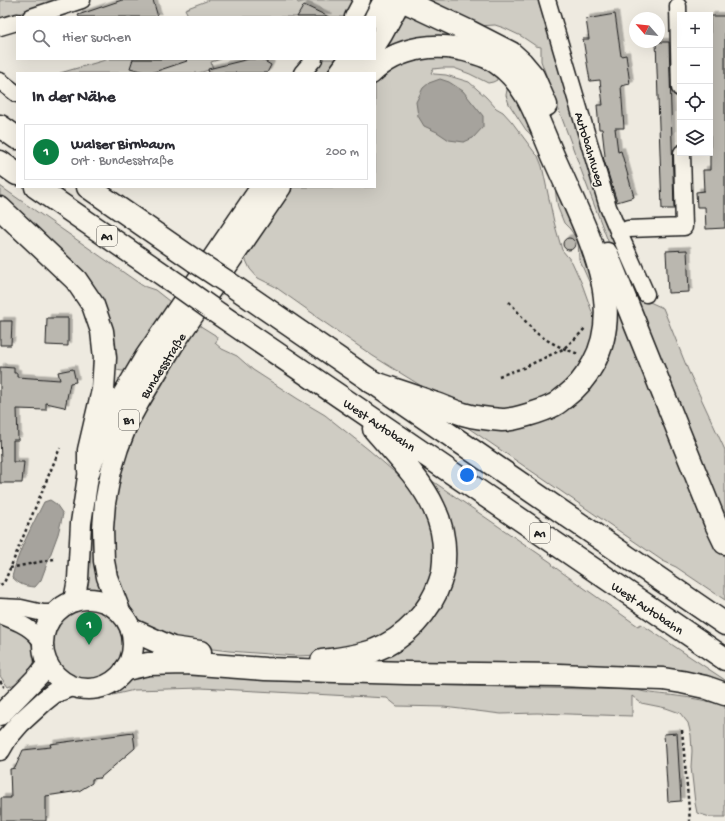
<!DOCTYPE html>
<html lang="de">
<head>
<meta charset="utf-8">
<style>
  :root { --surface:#fff; --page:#f7f7f7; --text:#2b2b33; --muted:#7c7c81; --line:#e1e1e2; --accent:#0b8043 }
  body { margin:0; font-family:"Gochi Hand",sans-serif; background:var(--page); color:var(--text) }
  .controls { position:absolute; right:12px; top:12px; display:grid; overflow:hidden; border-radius:0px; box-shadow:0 4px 16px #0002 }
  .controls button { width:36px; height:36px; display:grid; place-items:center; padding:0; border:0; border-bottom:1px solid var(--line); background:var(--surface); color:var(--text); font:20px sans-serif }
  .compass { position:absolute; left:629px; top:12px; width:36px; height:36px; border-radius:50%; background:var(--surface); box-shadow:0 4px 16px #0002; rotate:298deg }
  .you { position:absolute; left:467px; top:475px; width:14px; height:14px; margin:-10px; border:3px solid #fff; border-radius:50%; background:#1a73e8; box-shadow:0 0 0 6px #1a73e833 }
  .badge { display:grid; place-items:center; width:26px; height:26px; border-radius:50%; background:var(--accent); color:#fff; font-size:13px; font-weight:700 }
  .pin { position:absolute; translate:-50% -33px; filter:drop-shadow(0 1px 2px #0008) }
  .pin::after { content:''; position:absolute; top:21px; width:14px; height:12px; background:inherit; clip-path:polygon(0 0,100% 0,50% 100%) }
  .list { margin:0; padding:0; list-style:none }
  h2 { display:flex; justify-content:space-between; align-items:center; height:52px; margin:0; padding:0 16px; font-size:17px }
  h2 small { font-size:13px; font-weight:400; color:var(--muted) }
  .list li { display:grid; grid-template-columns:26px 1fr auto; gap:12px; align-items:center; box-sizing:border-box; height:56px; margin:0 8px 8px; padding:0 8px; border:1px solid var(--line); border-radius:0px }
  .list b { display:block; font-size:15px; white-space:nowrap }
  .list p { margin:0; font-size:13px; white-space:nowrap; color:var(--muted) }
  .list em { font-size:13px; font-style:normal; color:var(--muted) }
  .icon { flex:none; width:22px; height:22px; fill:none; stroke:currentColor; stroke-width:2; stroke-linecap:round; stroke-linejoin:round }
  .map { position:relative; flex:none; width:725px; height:821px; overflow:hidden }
  .search { position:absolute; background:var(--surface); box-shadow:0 4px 16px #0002; left:16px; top:16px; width:360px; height:44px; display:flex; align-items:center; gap:10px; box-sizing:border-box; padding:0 14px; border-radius:0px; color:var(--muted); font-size:15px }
  .panel { position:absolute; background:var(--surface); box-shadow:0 4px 16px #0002; left:16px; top:72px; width:360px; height:116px; border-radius:0px }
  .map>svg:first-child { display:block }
  .green { fill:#cfccc3; stroke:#767470 }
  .water { fill:#a6a39d; stroke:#6f6d69 }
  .building { fill:#bab7af; stroke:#1c1c1c; filter:url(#shadow) }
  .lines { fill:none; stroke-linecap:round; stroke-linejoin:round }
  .minor-casing { stroke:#1c1c1c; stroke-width:19 }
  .major-casing { stroke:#1c1c1c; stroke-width:23 }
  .highway-casing { stroke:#1c1c1c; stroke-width:25 }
  .path { stroke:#1c1c1c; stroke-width:2.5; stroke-dasharray:3 3; stroke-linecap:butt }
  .minor { stroke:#f7f3e8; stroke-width:16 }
  .major { stroke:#f7f3e8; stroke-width:20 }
  .highway { stroke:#f7f3e8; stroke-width:22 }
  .highway-bridge-casing { stroke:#1c1c1c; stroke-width:25; stroke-linecap:butt }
  .highway-bridge { stroke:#f7f3e8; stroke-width:22 }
  .labels { text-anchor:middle; stroke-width:3; stroke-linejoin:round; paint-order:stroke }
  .shield { fill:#f7f3e8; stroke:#5e5c59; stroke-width:1 }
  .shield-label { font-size:12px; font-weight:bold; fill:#1c1c1c }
  .street-label { font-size:13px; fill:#1c1c1c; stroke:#f7f3e8 }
</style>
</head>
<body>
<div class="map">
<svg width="725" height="821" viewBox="0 0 725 821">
  <defs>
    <filter id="shadow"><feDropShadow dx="3.5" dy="-3.5" stdDeviation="0" flood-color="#0004"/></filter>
  </defs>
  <rect width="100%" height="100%" fill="#eeeae0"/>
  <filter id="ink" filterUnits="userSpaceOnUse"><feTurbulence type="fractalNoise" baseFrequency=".025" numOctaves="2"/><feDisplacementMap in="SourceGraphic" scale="8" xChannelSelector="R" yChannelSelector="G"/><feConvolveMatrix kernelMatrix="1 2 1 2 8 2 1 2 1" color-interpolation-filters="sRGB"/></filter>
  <g filter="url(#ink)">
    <g class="green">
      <polygon points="0,0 58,0 0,20"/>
      <polygon points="209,0 297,0 298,3 310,0 357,0 349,17 189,17 185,9"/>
      <path d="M425 0H540L643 299 663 308 688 370 725 450V516C691 439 656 361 624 282 595 209 568 135 541 61V47L536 46 521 36 504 28 495 25 478 26Z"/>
      <polygon points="410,15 469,42 375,59 401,17"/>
      <polygon points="464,55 497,75 497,80 493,82 488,83 470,74 454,68 442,68 433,69 431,73 434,74 446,75 469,82 486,97 496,108 503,112 512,122 535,153 538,156 542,166 554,222 562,250 572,262 582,284 596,323 596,340 567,387 518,410 478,410 423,387 373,356 315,316 315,315 274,286 258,278 250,269 245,258 249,248 280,201 292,187 375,187 375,77 409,56"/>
      <polygon points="109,59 221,59 211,62 213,69 198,73 60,73"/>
      <polygon points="323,59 342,59 332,73 311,73"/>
      <polygon points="510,82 539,142 526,130 509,104 506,95 507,90"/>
      <polygon points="554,166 599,304 579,259 578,241 570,229 564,223 558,208 556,196"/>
      <path d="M0 186 143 286 155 290 174 305 131 370C123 372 119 371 112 368L108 327 0 200Z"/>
      <polygon points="613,292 704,510 725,558 725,600 676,567 663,561 464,425 563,406"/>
      <polygon points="194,322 215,335 218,339 215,343 222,349 237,356 253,370 298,399 325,415 369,450 400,477 403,477 432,516 437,574 417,611 385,639 321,655 295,656 229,651 197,647 143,624 130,609 121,590 113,564 111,534 118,485 126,453 140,417"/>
      <polygon points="130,400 102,590 95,589 86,589 88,576 89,544 95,481"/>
      <polygon points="428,478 552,563 553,566 638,626 641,624 725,680 725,687 390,665 367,660 447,586"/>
      <circle cx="88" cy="644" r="36"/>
      <path d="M0 621C7 625 16 628 22 633 36 643 39 663 27 676 22 682 14 684 8 687L0 676Z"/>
      <path d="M149 670 378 682 389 684 541 688 637 690C650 694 663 694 677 696 693 698 708 701 723 705L725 706V817H710L697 813 695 803 691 767 692 751 691 735 688 723 680 713 666 708 641 703 632 696V716L537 713 501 714 444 707 397 706 387 698 201 688 134 690 113 695 136 676Z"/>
    </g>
    <g class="water">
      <polygon points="440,79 449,82 463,91 483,116 483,127 473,138 464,142 449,140 437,132 424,126 418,116 416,102 423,88 429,83"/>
      <path d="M50 500 56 504 63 514 58 534 41 580 35 587C24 586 20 585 12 577 18 551 32 526 44 502Z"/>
    </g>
    <g class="building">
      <polygon points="122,0 153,0 158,17 79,17 78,15"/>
      <polygon points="304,5 329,17 297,17"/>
      <polygon points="615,14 621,56 626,55 630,84 621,86 624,128 615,128 618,152 621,151 634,197 617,202 603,157 605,156 602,129 599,129 597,105 603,105 600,80 590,81 583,39 589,39 586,19"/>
      <polygon points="710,16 725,16 725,228 706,229 705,207 697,207 696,192 704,191 703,170 710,170"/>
      <polygon points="656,42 669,42 674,209 662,209"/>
      <polygon points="133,59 186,59 187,61 151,73 149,73 130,68"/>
      <polygon points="249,59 261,59 271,65 267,73 209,73 208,69"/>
      <circle cx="569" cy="244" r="6"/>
      <polygon points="687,250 689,292 668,293 666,251"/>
      <polygon points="47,318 68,318 68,346 46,345"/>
      <polygon points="0,321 12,321 11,345 0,345"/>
      <polygon points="0,367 14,368 14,373 17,373 17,377 60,380 58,372 73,369 76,382 70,383 65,408 64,407 46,403 46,410 17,409 18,440 13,440 13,462 24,462 22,483 0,483 0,461 1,461 0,435"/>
      <polygon points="133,733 135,748 100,778 92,779 92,783 79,791 46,796 46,821 1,821 1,798 11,798 10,769 15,768 23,750 51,747 50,744"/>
      <polygon points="677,733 681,801 668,802 664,734"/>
    </g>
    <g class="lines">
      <g class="minor-casing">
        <g id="minor">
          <polyline points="547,0 608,207 619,233 646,294"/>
          <polyline points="678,6 680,88"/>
          <polyline points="31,17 82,0"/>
          <polyline points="353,17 362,0"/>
          <polyline points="0,27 17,22"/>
          <polyline points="302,73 314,59"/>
          <polyline points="0,81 17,94"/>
          <polyline points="619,233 628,229 684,227 682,153"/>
          <polyline points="0,607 21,608 43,613 56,613"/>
          <path d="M0 615C13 620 29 626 38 637 40 639 42 643 43 645"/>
        </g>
      </g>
      <g class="major-casing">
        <g id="major">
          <polyline points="375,17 384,0"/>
          <polyline points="375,46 382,35 401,0"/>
          <polyline points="339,73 349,59"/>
          <polyline points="357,73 367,59"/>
          <circle cx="88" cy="644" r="45"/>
          <polyline points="74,601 78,579 81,523 89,470 118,403 145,357 261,187"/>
          <polyline points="120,611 107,577 104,561 103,528 105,503 111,471 118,448 128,422 139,402 173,345 281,187"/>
          <polyline points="0,715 39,675 47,665"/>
          <polyline points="0,750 7,738 20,723 44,701 54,693 71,686"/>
        </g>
      </g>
      <g class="highway-casing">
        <g id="highway">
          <polyline points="402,0 470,32 511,53 522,63 533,76 546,105"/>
          <path d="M371 73C398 46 440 41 475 53 482 55 491 58 497 63 522 80 533 107 544 134 550 149 557 165 564 180 588 235 626 306 593 364 586 377 577 388 565 397 562 399 558 403 554 405 543 411 514 420 502 420 489 419 476 418 463 414 453 411 443 406 433 403 413 395 392 389 372 382"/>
          <polyline points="0,126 17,138"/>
          <polyline points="0,162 17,174"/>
          <polyline points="36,187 178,285"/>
          <polyline points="88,187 195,261"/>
          <polyline points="0,208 76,280 93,305 102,331 105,358 103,390 89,450 89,470"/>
          <polyline points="607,254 715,522 725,543"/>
          <polyline points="230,284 725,624"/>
          <polyline points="213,310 725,659"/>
          <polyline points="132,630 172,648 200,652"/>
          <path d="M322 661C338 659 360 656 375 650 405 639 430 612 440 582 441 578 443 574 443 571 446 550 443 527 434 508 422 481 394 452 374 429"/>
          <polyline points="126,669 148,664 185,663 265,669 406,673 559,675 632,678 663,679 682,682 705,687 725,694"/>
        </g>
      </g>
      <g class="path">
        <path d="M509 302C517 310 524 320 532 329 545 341 563 349 579 354"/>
        <polyline points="499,376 523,368 563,349 577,337 586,327"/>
        <polyline points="10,568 54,559"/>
        <polyline points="0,585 4,583 60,448"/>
        <polyline points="0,681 4,686 3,687"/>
        <polyline points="682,730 690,821"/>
      </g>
      <use href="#minor" class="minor"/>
      <use href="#major" class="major"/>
      <use href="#highway" class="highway"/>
      <g class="highway-bridge-casing">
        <g id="highway-bridge">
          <polyline points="195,261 230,284"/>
          <polyline points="178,285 213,310"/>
        </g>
      </g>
      <use href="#highway-bridge" class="highway-bridge"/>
    </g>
  </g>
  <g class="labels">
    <g class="shield">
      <rect x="97" y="226" width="20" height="20" rx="3"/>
      <rect x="119" y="410" width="20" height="20" rx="3"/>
      <rect x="530" y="523" width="20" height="20" rx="3"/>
    </g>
    <g class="shield-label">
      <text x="107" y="240">A1</text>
      <text x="129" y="424">B1</text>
      <text x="540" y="537">A1</text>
    </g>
    <g class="street-label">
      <text transform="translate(591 149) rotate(73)" y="5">Autobahnweg</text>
      <text transform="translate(162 365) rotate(-58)" y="5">Bundesstraße</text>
      <text transform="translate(380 424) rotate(34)" y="5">West Autobahn</text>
      <text transform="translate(648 607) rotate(34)" y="5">West Autobahn</text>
    </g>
  </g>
</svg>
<div class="controls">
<button>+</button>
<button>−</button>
<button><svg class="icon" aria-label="locate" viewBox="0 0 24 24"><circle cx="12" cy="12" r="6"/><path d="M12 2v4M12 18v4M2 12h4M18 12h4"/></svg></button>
<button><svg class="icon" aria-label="layers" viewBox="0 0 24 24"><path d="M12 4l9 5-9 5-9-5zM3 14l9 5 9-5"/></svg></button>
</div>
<svg class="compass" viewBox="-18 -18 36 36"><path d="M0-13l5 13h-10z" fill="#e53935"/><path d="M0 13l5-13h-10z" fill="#7c7c81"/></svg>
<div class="you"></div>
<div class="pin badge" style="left:89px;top:645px">1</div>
<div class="search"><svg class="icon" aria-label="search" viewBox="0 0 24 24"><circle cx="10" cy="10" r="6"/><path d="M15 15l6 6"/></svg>Hier suchen</div>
<section class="panel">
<h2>In der Nähe<small></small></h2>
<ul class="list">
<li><span class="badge">1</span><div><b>Walser Birnbaum</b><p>Ort · Bundesstraße</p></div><em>200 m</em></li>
</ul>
</section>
</div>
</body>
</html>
